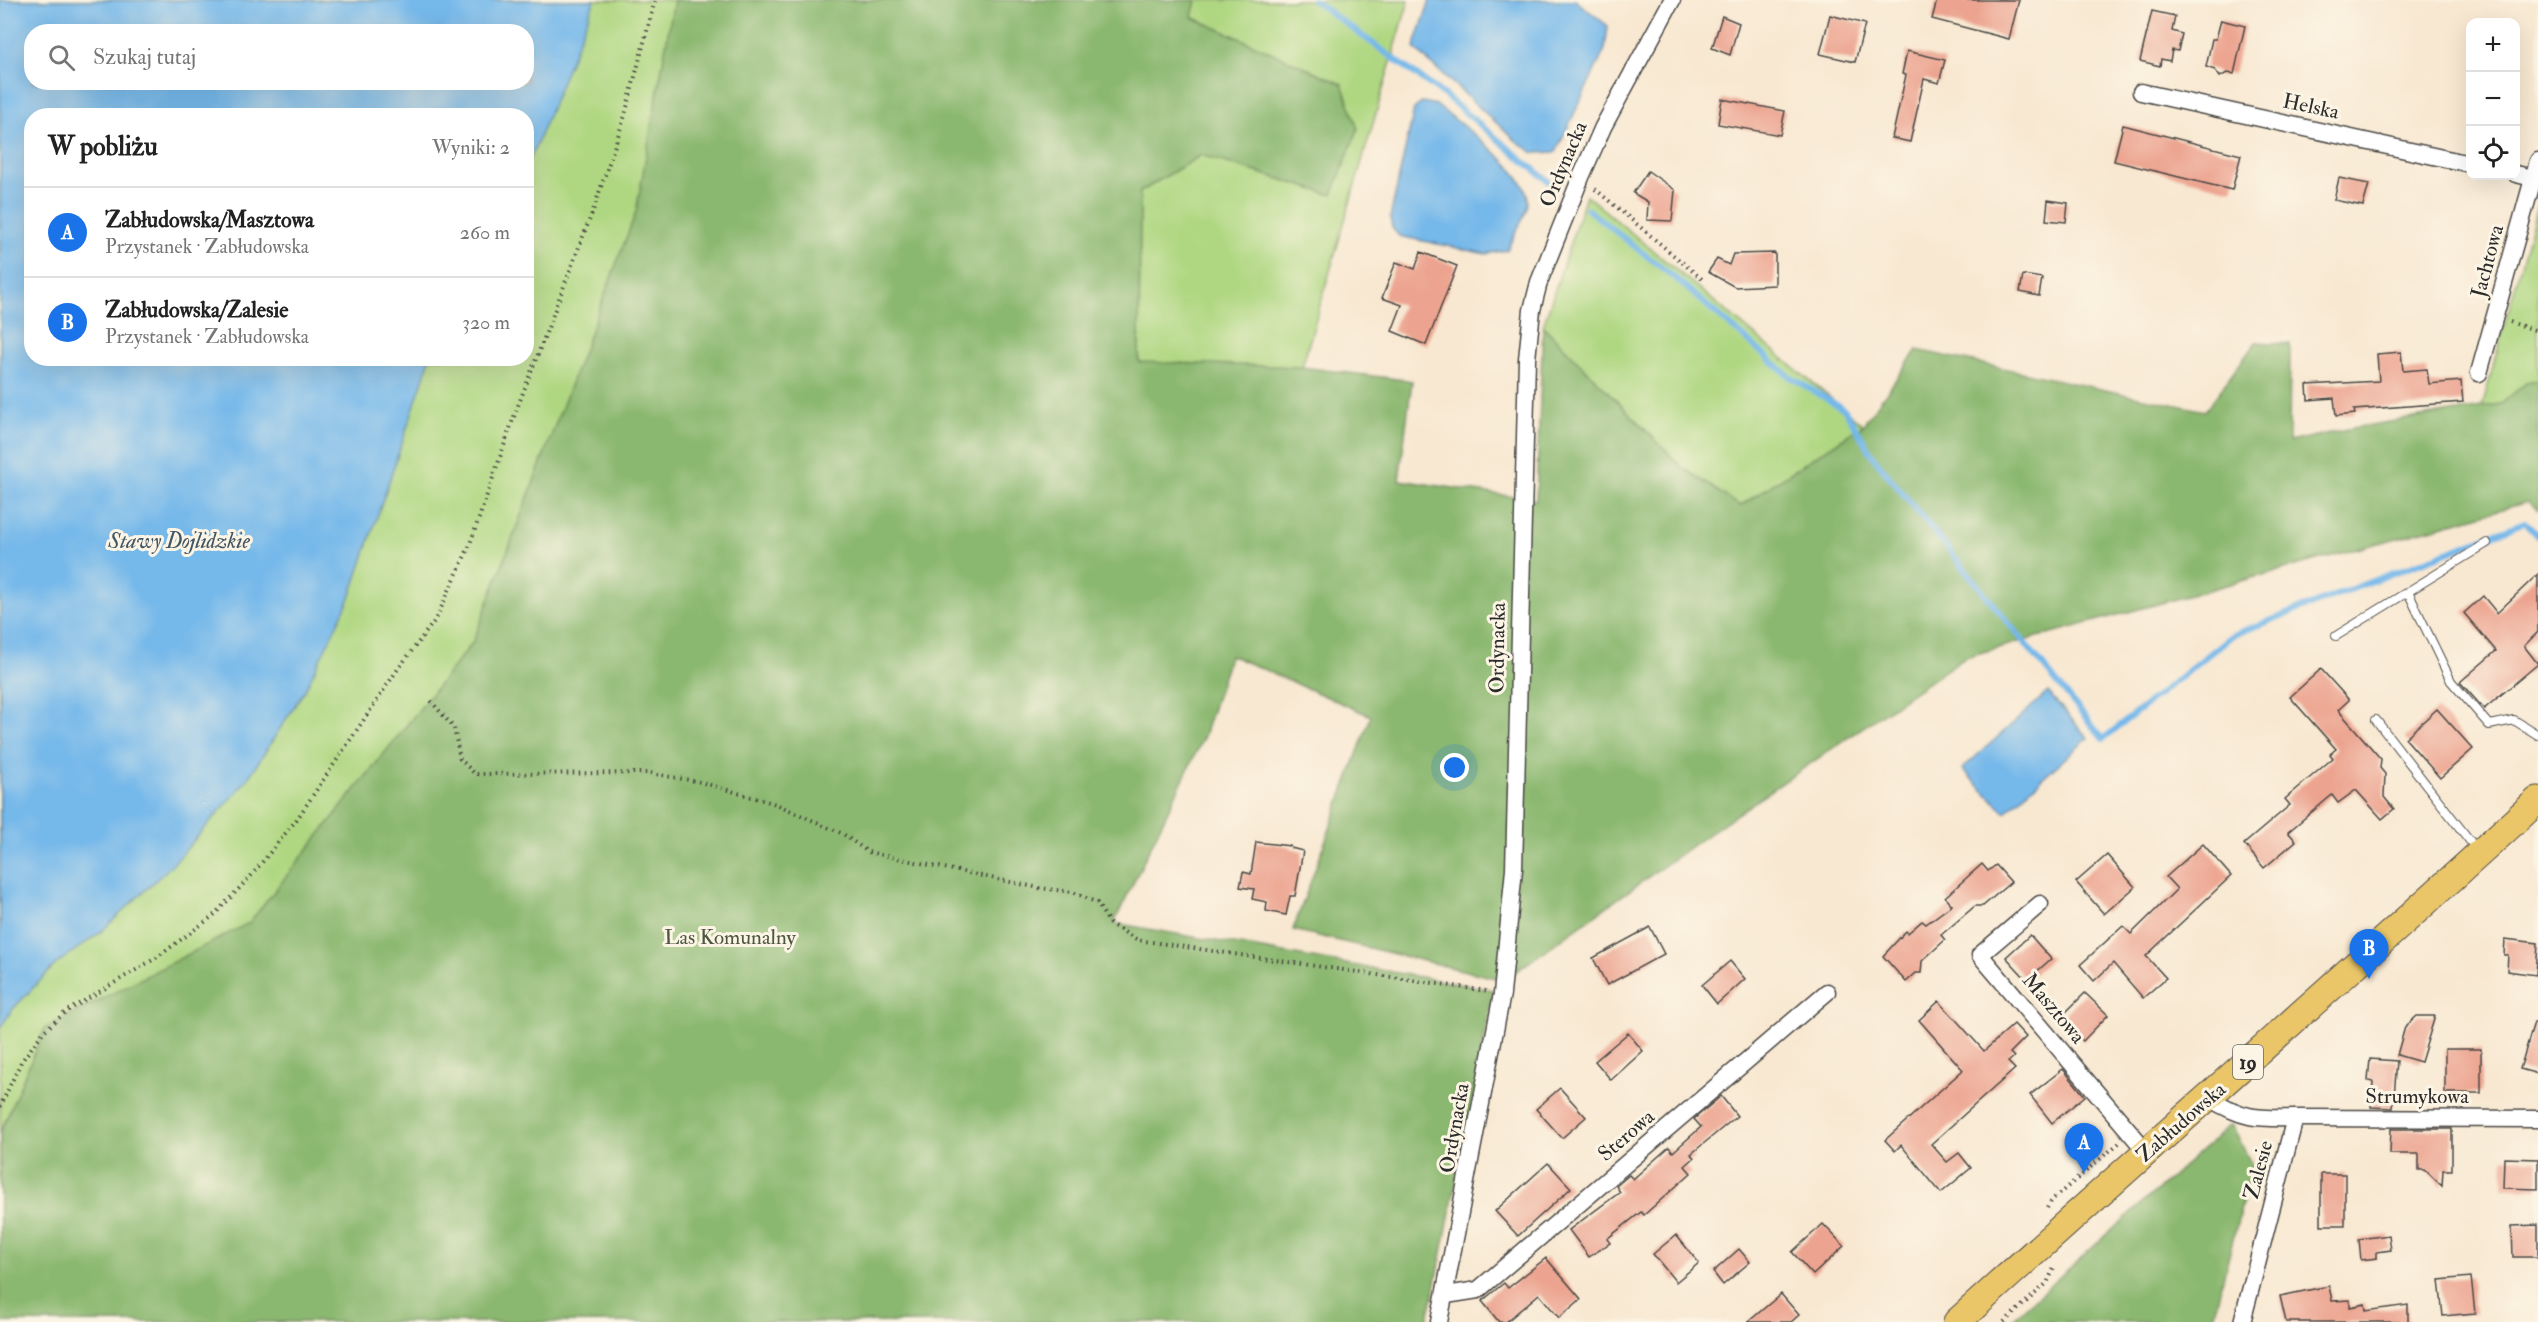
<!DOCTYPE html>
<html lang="pl">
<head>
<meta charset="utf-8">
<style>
  :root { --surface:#fff; --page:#f6f6f6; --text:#222; --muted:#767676; --line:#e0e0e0; --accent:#1a73e8 }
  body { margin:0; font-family:"IM FELL Double Pica",serif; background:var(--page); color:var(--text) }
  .controls { position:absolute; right:18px; top:18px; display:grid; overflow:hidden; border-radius:12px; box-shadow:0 6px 24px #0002 }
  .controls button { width:54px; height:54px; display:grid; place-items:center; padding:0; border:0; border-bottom:2px solid var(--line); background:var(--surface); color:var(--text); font:30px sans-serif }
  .you { position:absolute; left:1455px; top:768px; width:21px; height:21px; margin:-15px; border:4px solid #fff; border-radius:50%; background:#1a73e8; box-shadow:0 0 0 9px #1a73e833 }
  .badge { display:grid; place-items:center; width:39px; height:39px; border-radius:50%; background:var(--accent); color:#fff; font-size:20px; font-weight:700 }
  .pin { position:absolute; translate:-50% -50px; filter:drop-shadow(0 2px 3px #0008) }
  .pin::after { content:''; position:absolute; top:32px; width:21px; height:18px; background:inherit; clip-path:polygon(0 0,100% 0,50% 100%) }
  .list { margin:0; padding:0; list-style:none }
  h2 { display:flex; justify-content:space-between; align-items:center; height:78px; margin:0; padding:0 24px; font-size:26px }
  h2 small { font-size:20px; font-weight:400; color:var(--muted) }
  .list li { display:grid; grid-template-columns:39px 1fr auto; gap:18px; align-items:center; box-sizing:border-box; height:90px; padding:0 24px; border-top:2px solid var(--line) }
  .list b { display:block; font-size:22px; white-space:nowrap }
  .list p { margin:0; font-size:20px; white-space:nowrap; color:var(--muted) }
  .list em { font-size:20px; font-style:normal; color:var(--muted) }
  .icon { flex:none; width:33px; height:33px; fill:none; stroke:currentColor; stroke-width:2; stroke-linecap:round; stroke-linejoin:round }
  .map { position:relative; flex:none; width:2538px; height:1322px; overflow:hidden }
  .search { position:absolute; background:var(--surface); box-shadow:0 6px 24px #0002; left:24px; top:24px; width:510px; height:66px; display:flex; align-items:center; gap:15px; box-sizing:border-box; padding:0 21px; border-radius:24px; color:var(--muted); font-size:22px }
  .panel { position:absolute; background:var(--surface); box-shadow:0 6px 24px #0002; left:24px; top:108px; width:510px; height:258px; border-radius:24px }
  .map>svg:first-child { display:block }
  .green { fill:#afd781; stroke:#6d8156; stroke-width:1.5; fill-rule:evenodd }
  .forest { fill:#8bb86f; stroke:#5b724d; stroke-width:1.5 }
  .water { fill:#75b8ea; stroke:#50728a; stroke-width:1.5; fill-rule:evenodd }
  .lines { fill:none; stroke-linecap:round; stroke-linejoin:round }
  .stream { stroke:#75b8ea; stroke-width:6 }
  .building { fill:#eca490 }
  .service-casing { stroke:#4a4744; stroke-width:10 }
  .minor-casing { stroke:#4a4744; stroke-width:19 }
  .trunk-casing { stroke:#4a4744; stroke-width:29 }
  .path { stroke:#4a4744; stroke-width:4; stroke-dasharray:1.5 4.5; stroke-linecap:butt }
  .service { stroke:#fff; stroke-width:8 }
  .minor { stroke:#fff; stroke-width:16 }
  .trunk { stroke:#eac669; stroke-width:27 }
  .labels { text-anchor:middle; stroke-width:6; stroke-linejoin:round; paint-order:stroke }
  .shield { fill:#fcf5e5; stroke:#6a6863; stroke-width:1.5 }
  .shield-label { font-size:20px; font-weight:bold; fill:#2b2b2b }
  .street-label { font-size:21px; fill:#2b2b2b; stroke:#fcf5e5 }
  .park-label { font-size:21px; fill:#4c5640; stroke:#fcf5e5 }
  .water-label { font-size:22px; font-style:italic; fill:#415564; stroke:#fcf5e5 }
</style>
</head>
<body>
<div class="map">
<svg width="2538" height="1322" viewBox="0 0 2538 1322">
  <rect width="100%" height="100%" fill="#fcf5e5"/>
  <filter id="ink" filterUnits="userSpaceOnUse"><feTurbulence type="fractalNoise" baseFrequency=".0167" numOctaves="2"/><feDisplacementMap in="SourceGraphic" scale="12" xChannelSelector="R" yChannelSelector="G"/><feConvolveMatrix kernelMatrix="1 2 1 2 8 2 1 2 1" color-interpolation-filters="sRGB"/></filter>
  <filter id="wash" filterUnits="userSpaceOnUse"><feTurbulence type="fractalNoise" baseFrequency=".008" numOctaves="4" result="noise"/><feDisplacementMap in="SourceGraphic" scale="24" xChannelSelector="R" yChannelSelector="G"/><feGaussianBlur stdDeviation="1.35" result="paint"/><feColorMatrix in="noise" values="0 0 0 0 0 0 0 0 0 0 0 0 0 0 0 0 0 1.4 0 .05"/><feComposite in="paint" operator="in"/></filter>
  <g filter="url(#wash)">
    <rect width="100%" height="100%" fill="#f8e8d1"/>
    <g class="green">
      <path d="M0 0H692L648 231 482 650 0 1302ZM32 32H526V82H32ZM32 116H526V358H32Z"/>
      <polygon points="1196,0 1409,0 1302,367 1139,363 1140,192 1201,155 1332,195 1342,84 1191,17"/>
      <polygon points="1586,195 1863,425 1740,506 1682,467 1543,326"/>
      <polygon points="2538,203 2538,381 2526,383 2501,404 2482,407"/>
    </g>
    <g class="forest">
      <polygon points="674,0 1196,0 1192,17 1342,84 1358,129 1332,195 1201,155 1140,192 1139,362 1302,367 1412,381 1399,480 1536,500 1543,326 1682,467 1740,506 1863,425 1917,350 2205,411 2256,342 2290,344 2289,442 2352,428 2501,404 2526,383 2538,381 2538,510 2528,502 1965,657 1724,823 1504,980 1293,930 1371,716 1230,655 1204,736 1114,923 1494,990 1435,1288 1427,1322 0,1322 0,1133 45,1028 249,923 473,642 636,212"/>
      <polygon points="2231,1124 2252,1165 2212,1322 2009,1322"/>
    </g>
    <g class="water">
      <path d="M0 0H595L535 148 527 163 526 116H32V358L430 359 350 598 305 690 247 780 175 862 102 931 55 965 12 1010 0 1028ZM32 32H526V82H32Z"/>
      <polygon points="1430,0 1575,0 1608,26 1605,49 1556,152 1534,153 1515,140 1414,48"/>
      <path d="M1423 102 1436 105C1460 124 1531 172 1528 203 1526 218 1513 236 1507 250L1486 254 1399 236 1392 228 1390 218 1414 109Z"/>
      <polygon points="2048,692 2088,738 2005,812 1962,769"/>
    </g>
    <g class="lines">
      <g class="stream">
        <polyline points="1313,0 1444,95 1553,185"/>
        <polyline points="1587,209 1676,279 1789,376 1845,410 1874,458 2103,739 2233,635 2525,522 2538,536"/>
      </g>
    </g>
    <g id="blocks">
      <g class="building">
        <polygon points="1937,0 2019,0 2009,39 1932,19"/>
        <polygon points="2152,11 2175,16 2172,31 2182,34 2178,51 2172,50 2170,61 2161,59 2160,66 2140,61"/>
        <polygon points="1830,15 1865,24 1855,62 1820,54"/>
        <polygon points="1722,16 1739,23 1730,55 1712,48"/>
        <polygon points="2221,20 2245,26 2234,74 2227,73 2220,77 2215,70 2206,67 2212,39 2216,39"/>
        <polygon points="1907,51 1945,60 1939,83 1924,79 1910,142 1892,138 1906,75 1902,74"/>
        <polygon points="1722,99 1785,111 1780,135 1718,124"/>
        <polygon points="2123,125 2241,155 2232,190 2114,161"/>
        <polygon points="1648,171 1675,190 1672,221 1647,220 1648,202 1633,193"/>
        <polygon points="2339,178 2369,184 2363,206 2334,200"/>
        <polygon points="2048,200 2068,203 2066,222 2046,220"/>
        <polygon points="1421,252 1457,266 1426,345 1392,331 1402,305 1382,298 1396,262 1415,269"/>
        <polygon points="1775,253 1775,285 1735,287 1708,272 1717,259 1729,265 1733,254"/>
        <polygon points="2023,275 2042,278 2039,296 2020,292"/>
        <polygon points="2401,352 2403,371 2427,369 2429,384 2461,381 2463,402 2354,410 2355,414 2336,416 2334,398 2308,400 2307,385 2379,381 2377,354"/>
        <polygon points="2538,574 2538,632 2524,646 2538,664 2484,709 2460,682 2496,651 2464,613 2483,596 2497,613"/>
        <polygon points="2321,669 2349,700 2338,710 2381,759 2380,768 2385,774 2384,797 2394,809 2382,819 2356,790 2338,803 2332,795 2288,832 2296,841 2264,868 2244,844 2290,805 2285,799 2333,758 2330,754 2336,749 2290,697"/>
        <polygon points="2437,709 2473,749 2440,778 2405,738"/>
        <polygon points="1256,842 1290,846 1291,848 1303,851 1295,896 1290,896 1286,915 1266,911 1267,902 1252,899 1254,889 1240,887 1243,872 1251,874"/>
        <polygon points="2203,844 2231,876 2146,956 2166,978 2143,998 2113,963 2094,981 2080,965 2123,926 2131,934 2177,889 2166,877"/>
        <polygon points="2107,855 2135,887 2104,914 2076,882"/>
        <polygon points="1982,864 1988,871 1996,865 2011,882 1983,906 1975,906 1941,935 1945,940 1922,961 1921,973 1916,973 1906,982 1883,956 1906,931 1908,933 1922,921 1926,924 1952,905 1945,897"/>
        <polygon points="1650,927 1664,954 1607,985 1593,958"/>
        <polygon points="2030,935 2051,959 2027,980 2006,957"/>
        <polygon points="2505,939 2538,943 2536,975 2507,971 2508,955 2504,955"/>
        <polygon points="1730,961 1745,979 1717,1004 1702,985"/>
        <polygon points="2085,993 2108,1015 2083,1041 2060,1018"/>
        <polygon points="1939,1001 1984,1051 2014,1024 2026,1037 2010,1053 2014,1057 2008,1062 2015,1069 1931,1144 1947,1162 1959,1153 1971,1168 1941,1193 1901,1145 1895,1151 1885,1140 1963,1070 1919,1020"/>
        <polygon points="2417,1016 2435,1016 2421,1062 2397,1055 2405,1027"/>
        <polygon points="2534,1022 2538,1022 2538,1074 2520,1069"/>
        <polygon points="1628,1033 1643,1051 1611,1080 1595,1061"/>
        <rect x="2445" y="1049" width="36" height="44"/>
        <polygon points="2370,1059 2397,1061 2393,1108 2371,1107 2373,1082 2368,1081"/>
        <polygon points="2063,1069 2085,1096 2052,1123 2030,1095"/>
        <polygon points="1560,1088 1586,1117 1562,1138 1536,1109"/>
        <polygon points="1721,1096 1737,1116 1691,1154 1694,1158 1685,1166 1691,1173 1644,1215 1641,1212 1607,1239 1610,1243 1589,1257 1569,1230 1620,1192 1616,1186 1629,1175 1633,1179 1669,1147 1673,1152 1701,1127 1694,1119"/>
        <polygon points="2391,1129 2452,1129 2452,1170 2443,1170 2442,1186 2425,1170 2419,1170 2419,1154 2390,1154"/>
        <polygon points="2504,1158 2538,1159 2538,1189 2503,1188"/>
        <polygon points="1548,1163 1571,1188 1518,1236 1495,1211"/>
        <rect x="2321" y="1174" width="24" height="51"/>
        <polygon points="1823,1224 1844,1246 1813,1275 1792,1252"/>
        <polygon points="2538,1225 2538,1257 2513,1257 2512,1226"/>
        <polygon points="1676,1235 1699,1263 1676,1282 1653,1254"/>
        <polygon points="2389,1235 2391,1250 2377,1252 2377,1258 2361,1260 2359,1239"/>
        <polygon points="1739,1249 1750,1262 1723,1285 1713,1272"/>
        <polygon points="1546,1258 1581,1299 1559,1318 1539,1294 1506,1322 1499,1322 1482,1301 1504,1283 1508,1288"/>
        <polygon points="2471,1277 2475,1313 2443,1316 2439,1280"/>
        <polygon points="2329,1286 2332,1301 2350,1300 2350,1307 2365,1304 2366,1311 2408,1305 2408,1322 2286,1322 2280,1296"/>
        <polygon points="1781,1294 1799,1315 1791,1322 1748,1322"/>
      </g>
    </g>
  </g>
  <g filter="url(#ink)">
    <use href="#blocks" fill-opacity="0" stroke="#4a4744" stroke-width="1.5"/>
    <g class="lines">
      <g class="service-casing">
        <g id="service">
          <polyline points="2408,592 2451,681 2489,725 2514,720 2538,735"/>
          <polyline points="2336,636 2487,543"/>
          <polyline points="2376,720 2477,850"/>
        </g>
      </g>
      <g class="minor-casing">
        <g id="minor">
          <polyline points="2141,92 2470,164"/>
          <polyline points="2516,174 2533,178"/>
          <polyline points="2479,373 2538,161"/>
          <polyline points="2040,904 1980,955 2146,1151"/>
          <path d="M2209 1098C2243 1119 2256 1119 2295 1118L2242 1322"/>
          <polyline points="2295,1118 2538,1119"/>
          <polyline points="1446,1295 1478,1290 1827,992"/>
          <polyline points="1439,1322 1502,994 1514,869 1527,359 1532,310 1539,282 1581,177 1603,127 1672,0"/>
        </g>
      </g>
      <g class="trunk-casing">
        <path id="trunk" d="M1957 1322C2150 1147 2346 976 2538 800"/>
      </g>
      <g class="path">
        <polyline points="1595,189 1702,279"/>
        <polyline points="2510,322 2538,331"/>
        <polyline points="431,701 454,728 460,759 475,774 649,773 700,782 776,804 843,834 868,852 1039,888 1073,892 1097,903 1110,924 1138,940 1487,991"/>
        <polyline points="0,1107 21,1062 44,1031 67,1011 156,958 213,916 251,876 297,819 398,669 436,619 469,547 516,411 594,208 625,115 655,0"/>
        <polyline points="2047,1208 2052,1200 2119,1143"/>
        <polyline points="2004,1322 2047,1283 2055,1266"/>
      </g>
      <use href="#service" class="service"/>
      <use href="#minor" class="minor"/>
      <use href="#trunk" class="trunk"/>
    </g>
  </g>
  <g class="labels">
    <rect class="shield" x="2233" y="1045" width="30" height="34" rx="4.5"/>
    <g class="shield-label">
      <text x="2248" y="1069">19</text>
    </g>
    <g class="street-label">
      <text transform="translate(2311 106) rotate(12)" y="7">Helska</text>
      <text transform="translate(1563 164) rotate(-67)" y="7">Ordynacka</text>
      <text transform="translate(2487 261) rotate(-75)" y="7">Jachtowa</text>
      <text transform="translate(1497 648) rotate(-89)" y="7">Ordynacka</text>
      <text transform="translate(2054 1008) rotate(50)" y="7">Masztowa</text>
      <text x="2417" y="1103">Strumykowa</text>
      <text transform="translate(2181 1122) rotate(-41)" y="7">Zabłudowska</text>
      <text transform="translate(1454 1128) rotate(-80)" y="7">Ordynacka</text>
      <text transform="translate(1626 1135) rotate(-41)" y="7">Sterowa</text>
      <text transform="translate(2258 1170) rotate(-75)" y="7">Zalesie</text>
    </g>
    <g class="park-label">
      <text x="730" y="944">Las Komunalny</text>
    </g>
    <g class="water-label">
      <text x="179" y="548">Stawy Dojlidzkie</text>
    </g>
  </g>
</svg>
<div class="controls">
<button>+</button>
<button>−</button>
<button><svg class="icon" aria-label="locate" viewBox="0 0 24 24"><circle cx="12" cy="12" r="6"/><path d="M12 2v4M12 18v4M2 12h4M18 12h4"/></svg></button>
</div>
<div class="you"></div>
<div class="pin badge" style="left:2084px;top:1173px">A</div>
<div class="pin badge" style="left:2369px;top:979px">B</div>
<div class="search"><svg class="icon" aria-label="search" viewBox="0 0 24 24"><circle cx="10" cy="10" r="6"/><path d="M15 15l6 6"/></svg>Szukaj tutaj</div>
<section class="panel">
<h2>W pobliżu<small>Wyniki: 2</small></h2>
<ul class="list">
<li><span class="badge">A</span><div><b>Zabłudowska/Masztowa</b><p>Przystanek · Zabłudowska</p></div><em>260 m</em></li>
<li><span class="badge">B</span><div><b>Zabłudowska/Zalesie</b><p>Przystanek · Zabłudowska</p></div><em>320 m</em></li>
</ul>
</section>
</div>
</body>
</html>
